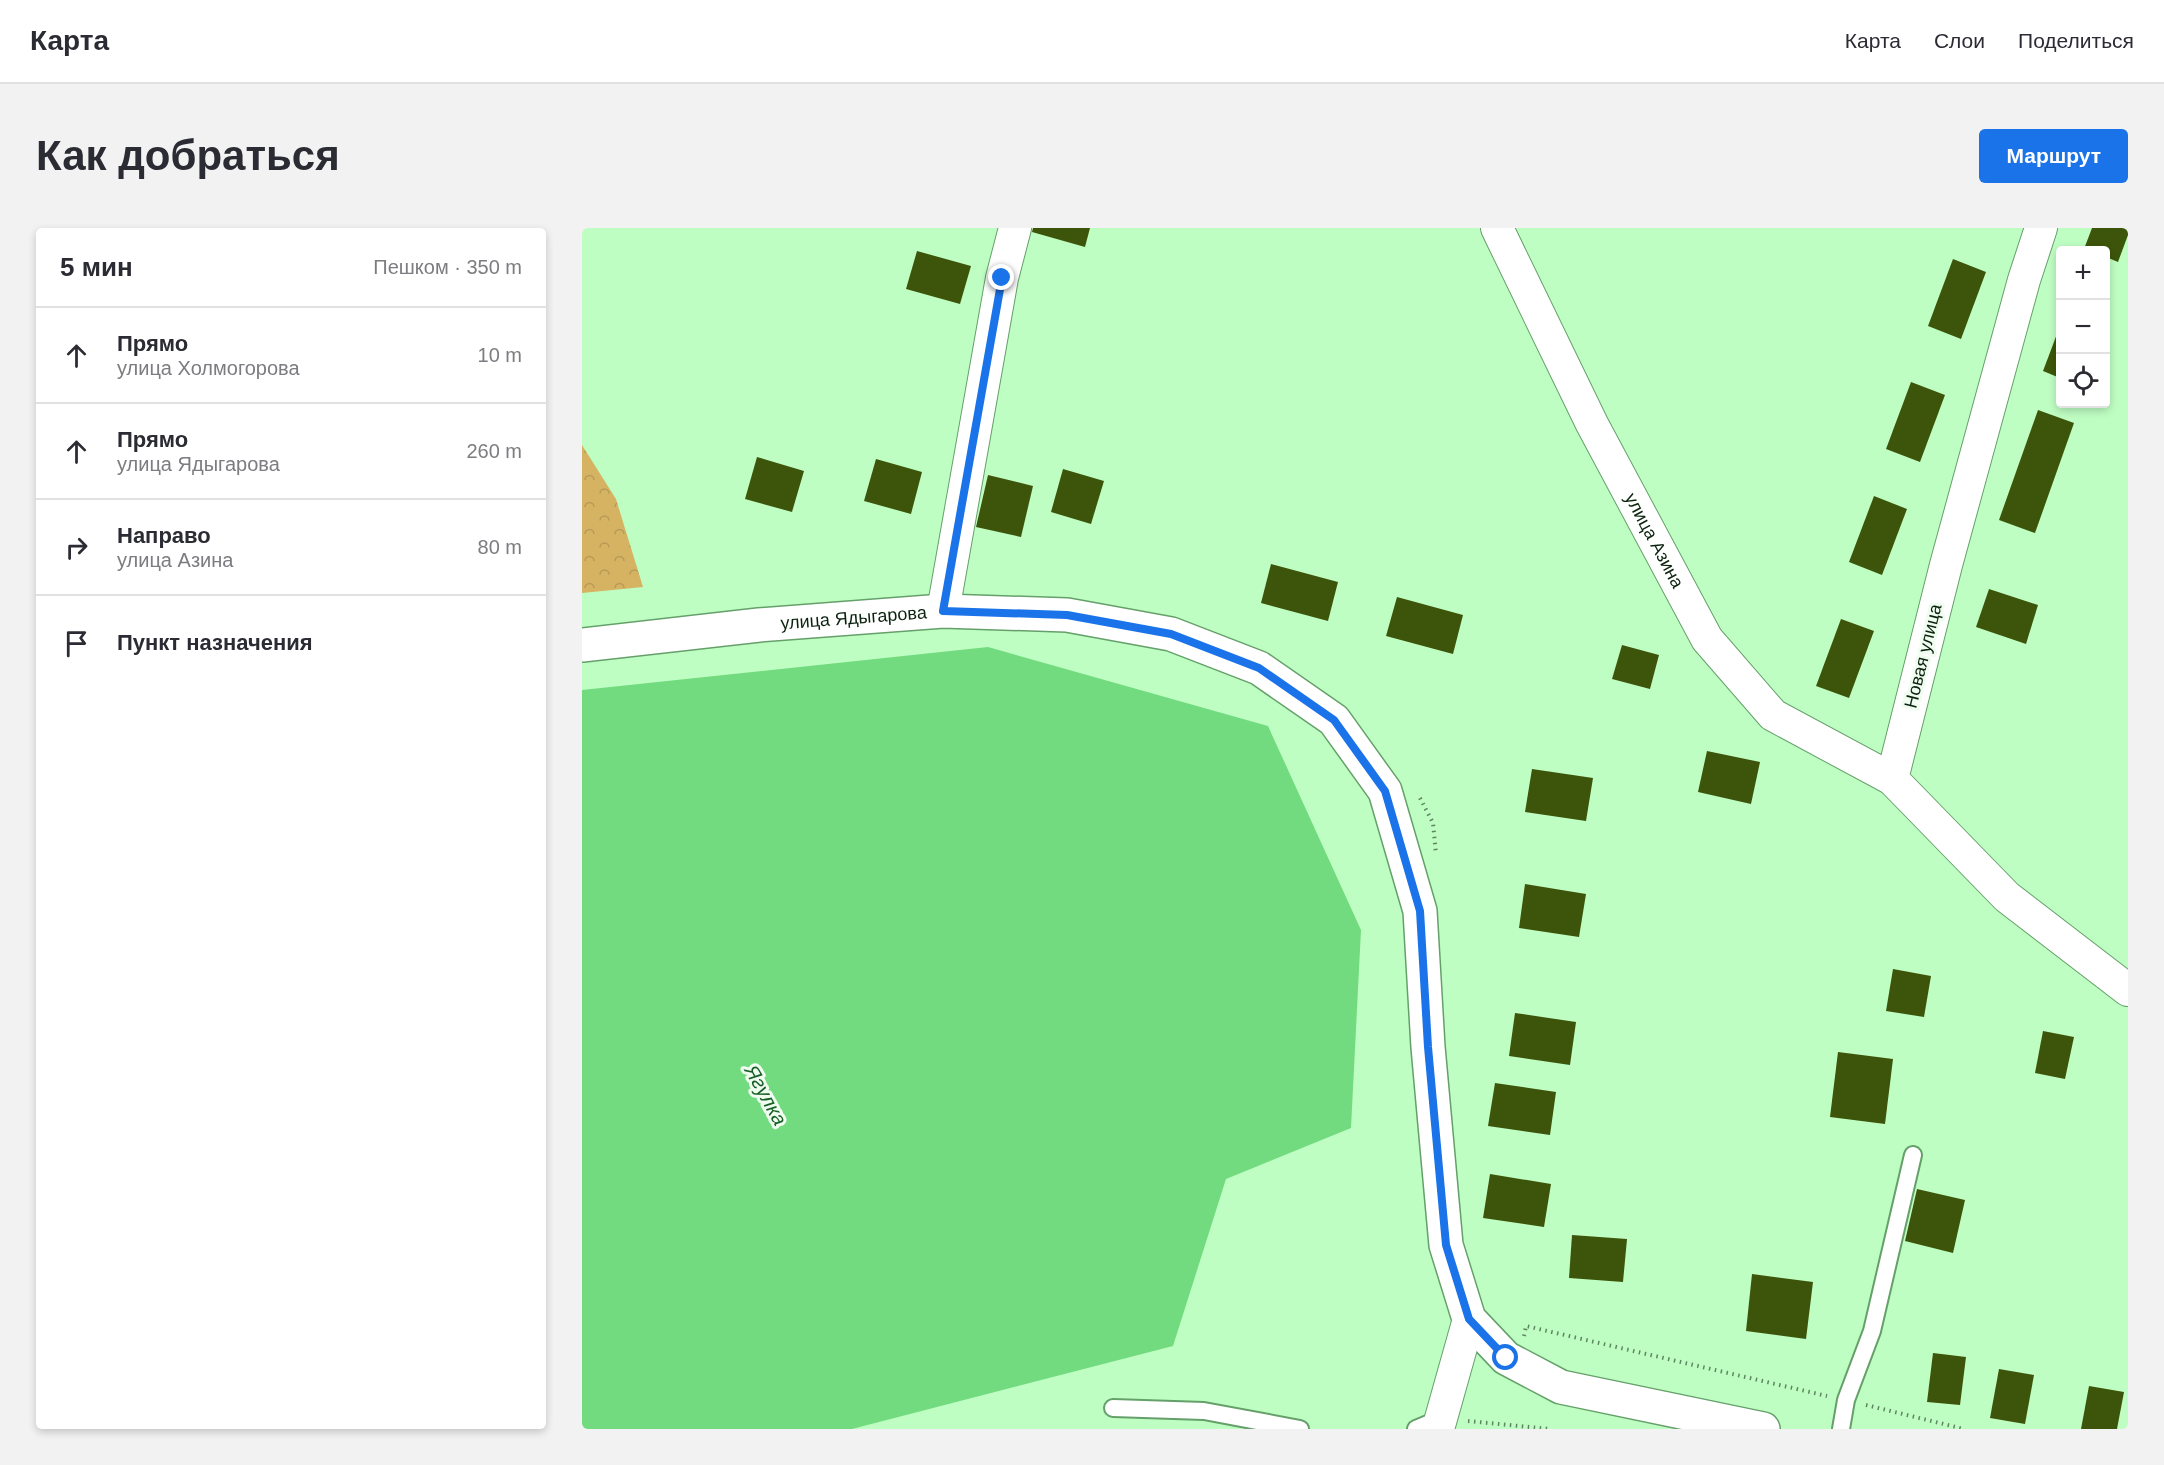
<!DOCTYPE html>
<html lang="ru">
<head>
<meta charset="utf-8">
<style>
  :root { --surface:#fff; --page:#f2f2f3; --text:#2b2b33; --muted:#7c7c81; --line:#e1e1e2; --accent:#1a73e8 }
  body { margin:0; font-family:Arial,sans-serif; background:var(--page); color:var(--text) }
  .controls { position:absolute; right:18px; top:18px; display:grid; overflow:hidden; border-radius:6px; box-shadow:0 3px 9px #0003 }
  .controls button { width:54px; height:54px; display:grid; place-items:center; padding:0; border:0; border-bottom:2px solid var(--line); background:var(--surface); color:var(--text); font:30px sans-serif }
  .stop { position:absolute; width:18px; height:18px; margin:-14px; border:4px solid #1a73e8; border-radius:50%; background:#fff }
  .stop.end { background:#1a73e8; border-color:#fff; box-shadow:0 2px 6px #0008 }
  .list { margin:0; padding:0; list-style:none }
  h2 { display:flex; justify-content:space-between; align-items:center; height:78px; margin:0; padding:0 24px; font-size:26px }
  h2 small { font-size:20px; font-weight:400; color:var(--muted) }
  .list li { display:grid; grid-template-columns:39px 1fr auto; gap:18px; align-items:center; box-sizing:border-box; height:96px; padding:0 24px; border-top:2px solid var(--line) }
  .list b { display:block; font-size:22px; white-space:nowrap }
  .list p { margin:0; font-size:20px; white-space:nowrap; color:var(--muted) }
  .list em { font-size:20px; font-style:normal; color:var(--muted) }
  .icon { flex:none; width:33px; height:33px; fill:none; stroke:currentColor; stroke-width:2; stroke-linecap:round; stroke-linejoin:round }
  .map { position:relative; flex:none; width:1546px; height:1201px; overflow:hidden; border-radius:6px }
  header { display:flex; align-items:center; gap:36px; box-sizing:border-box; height:84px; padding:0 30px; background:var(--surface); border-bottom:2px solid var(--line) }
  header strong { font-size:28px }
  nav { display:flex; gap:33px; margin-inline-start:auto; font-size:21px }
  .intro { display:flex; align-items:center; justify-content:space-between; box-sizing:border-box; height:144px; padding:0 36px }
  h1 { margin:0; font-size:42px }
  .button { padding:15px 27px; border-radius:6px; background:var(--accent); color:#fff; font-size:21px; font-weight:700 }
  main { display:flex; gap:36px; padding:0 36px }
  aside { flex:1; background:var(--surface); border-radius:6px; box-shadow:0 3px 9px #0003 }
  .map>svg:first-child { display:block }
  .forest { fill:url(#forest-crowns) }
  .water { fill:#73db7f }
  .building { fill:#3d550a }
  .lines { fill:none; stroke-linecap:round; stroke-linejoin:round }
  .service-casing { stroke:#65a06a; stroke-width:20 }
  .minor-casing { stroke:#65a06a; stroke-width:34 }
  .tertiary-casing { stroke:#65a06a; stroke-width:36 }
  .path { stroke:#5e8761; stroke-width:4; stroke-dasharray:1.5 4.5; stroke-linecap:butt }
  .service { stroke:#fff; stroke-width:16 }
  .minor { stroke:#fff; stroke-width:32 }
  .tertiary { stroke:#fff; stroke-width:33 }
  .route { stroke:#1a73e8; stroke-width:8 }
  .labels { text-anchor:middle; stroke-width:6; stroke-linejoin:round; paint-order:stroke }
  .street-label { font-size:18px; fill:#0b230e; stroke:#f0fcf0 }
  .water-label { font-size:20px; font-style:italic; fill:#165e24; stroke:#f0fcf0 }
</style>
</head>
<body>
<header>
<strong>Карта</strong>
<nav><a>Карта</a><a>Слои</a><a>Поделиться</a></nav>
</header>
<div class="intro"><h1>Как добраться</h1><a class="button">Маршрут</a></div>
<main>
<aside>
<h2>5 мин<small>Пешком · 350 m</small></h2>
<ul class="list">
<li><svg class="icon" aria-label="ahead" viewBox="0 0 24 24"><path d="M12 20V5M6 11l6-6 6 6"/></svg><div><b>Прямо</b><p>улица Холмогорова</p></div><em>10 m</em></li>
<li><svg class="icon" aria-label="ahead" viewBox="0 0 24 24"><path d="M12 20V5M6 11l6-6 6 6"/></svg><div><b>Прямо</b><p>улица Ядыгарова</p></div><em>260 m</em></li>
<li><svg class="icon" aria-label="right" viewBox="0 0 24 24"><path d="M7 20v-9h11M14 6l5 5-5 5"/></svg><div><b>Направо</b><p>улица Азина</p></div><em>80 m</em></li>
<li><svg class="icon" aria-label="arrive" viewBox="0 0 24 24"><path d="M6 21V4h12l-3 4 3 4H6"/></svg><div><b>Пункт назначения</b></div></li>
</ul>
</aside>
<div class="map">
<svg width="1546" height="1201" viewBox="0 0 1546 1201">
  <defs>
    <pattern id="forest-crowns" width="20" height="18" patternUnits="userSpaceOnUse" patternTransform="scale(1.5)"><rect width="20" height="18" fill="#d6b363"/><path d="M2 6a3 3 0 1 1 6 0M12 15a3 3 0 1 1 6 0" fill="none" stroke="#b69a55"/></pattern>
  </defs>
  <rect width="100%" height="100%" fill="#bffec3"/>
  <polygon class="forest" points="0,217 34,271 61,359 0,365"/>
  <polygon class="water" points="406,419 686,498 779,702 769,900 644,951 591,1118 270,1201 0,1201 0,462"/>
  <g class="building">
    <polygon points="451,0 508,0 503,19 450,4"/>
    <polygon points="1510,0 1546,0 1546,7 1536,34 1524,29 1524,22 1502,21"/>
    <polygon points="335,23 389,38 378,76 324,61"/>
    <polygon points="1371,31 1404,44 1379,111 1346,98"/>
    <polygon points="1478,98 1478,150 1461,143"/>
    <polygon points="1329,154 1363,167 1338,234 1304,221"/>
    <polygon points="1456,182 1492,195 1453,305 1417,292"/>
    <polygon points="175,229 222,243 210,284 163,271"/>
    <polygon points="294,231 340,244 329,286 282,273"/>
    <polygon points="481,241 522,253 509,296 469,284"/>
    <polygon points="406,247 451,258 439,309 394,299"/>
    <polygon points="1292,268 1325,281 1300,347 1267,334"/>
    <polygon points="689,336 756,354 746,393 679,375"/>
    <polygon points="1407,361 1456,377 1444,416 1394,399"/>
    <polygon points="815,369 881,387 871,426 804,408"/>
    <polygon points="1259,391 1292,403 1267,470 1234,458"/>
    <polygon points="1040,417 1077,427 1068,461 1030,451"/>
    <polygon points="1125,523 1178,534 1169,576 1116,564"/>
    <polygon points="950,541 1011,550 1004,593 943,584"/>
    <polygon points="943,656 1004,666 997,709 937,700"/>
    <polygon points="1311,741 1349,748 1342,789 1304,783"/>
    <polygon points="933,785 994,794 988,837 927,828"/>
    <polygon points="1461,803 1492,809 1483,851 1453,845"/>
    <polygon points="1256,824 1311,831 1303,896 1248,889"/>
    <polygon points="913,855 974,864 968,907 906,898"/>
    <polygon points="908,946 969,956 962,999 901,990"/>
    <polygon points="1335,961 1383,972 1371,1025 1323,1013"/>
    <polygon points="990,1007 1045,1011 1041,1054 987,1050"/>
    <polygon points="1170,1046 1231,1054 1224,1111 1164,1103"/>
    <polygon points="1351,1125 1384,1129 1378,1177 1345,1174"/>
    <polygon points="1417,1141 1452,1147 1443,1196 1408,1190"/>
    <polygon points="1507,1158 1542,1164 1535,1201 1499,1201"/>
  </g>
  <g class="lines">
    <g class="service-casing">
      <g id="service">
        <polyline points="531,1180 622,1183 718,1201"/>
        <polyline points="834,1201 858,1191"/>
        <polyline points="1259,1201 1264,1172 1290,1103 1331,927"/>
      </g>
    </g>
    <g class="minor-casing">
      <g id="minor">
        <path id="s1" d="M915 0 1010 196 1125 411 1191 487 1310 551"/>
        <polyline points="1459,0 1442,52 1364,337 1310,551 1425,669 1546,762"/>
        <polyline points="361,383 420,50 433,0"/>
        <polyline points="856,1201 887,1091"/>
      </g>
    </g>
    <g class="tertiary-casing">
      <g id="tertiary">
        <path id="s2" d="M0 417 177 397 361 383 485 387 589 406 677 440 752 492 803 563 838 683 846 819 864 1017 887 1091 924 1130 979 1159 1181 1201"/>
      </g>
    </g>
    <g class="path">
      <polyline points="838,570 851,595 854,626"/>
      <polyline points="942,1108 944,1098 1245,1168"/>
      <polyline points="1284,1177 1382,1201"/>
      <polyline points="886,1193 968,1201"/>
    </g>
    <use href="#service" class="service"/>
    <use href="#minor" class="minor"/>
    <use href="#tertiary" class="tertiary"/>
  </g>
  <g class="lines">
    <polyline class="route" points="420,50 361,383 485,387 589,406 677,440 752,492 803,563 838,683 846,819 864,1017 887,1091 924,1130"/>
  </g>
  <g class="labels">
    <g class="street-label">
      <text dy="6" stroke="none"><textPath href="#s1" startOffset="350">улица Азина</textPath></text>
      <text dy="6" stroke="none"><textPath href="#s2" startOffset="273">улица Ядыгарова</textPath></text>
      <text transform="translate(1341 428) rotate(-76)" y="6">Новая улица</text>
    </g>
    <g class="water-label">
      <text transform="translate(184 867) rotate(61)" y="7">Ягулка</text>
    </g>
  </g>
</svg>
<div class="controls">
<button>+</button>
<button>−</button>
<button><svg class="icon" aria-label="locate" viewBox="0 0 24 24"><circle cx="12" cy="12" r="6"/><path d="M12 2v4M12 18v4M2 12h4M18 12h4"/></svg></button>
</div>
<div class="stop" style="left:924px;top:1130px"></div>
<div class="stop end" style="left:420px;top:50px"></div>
</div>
</main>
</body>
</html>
